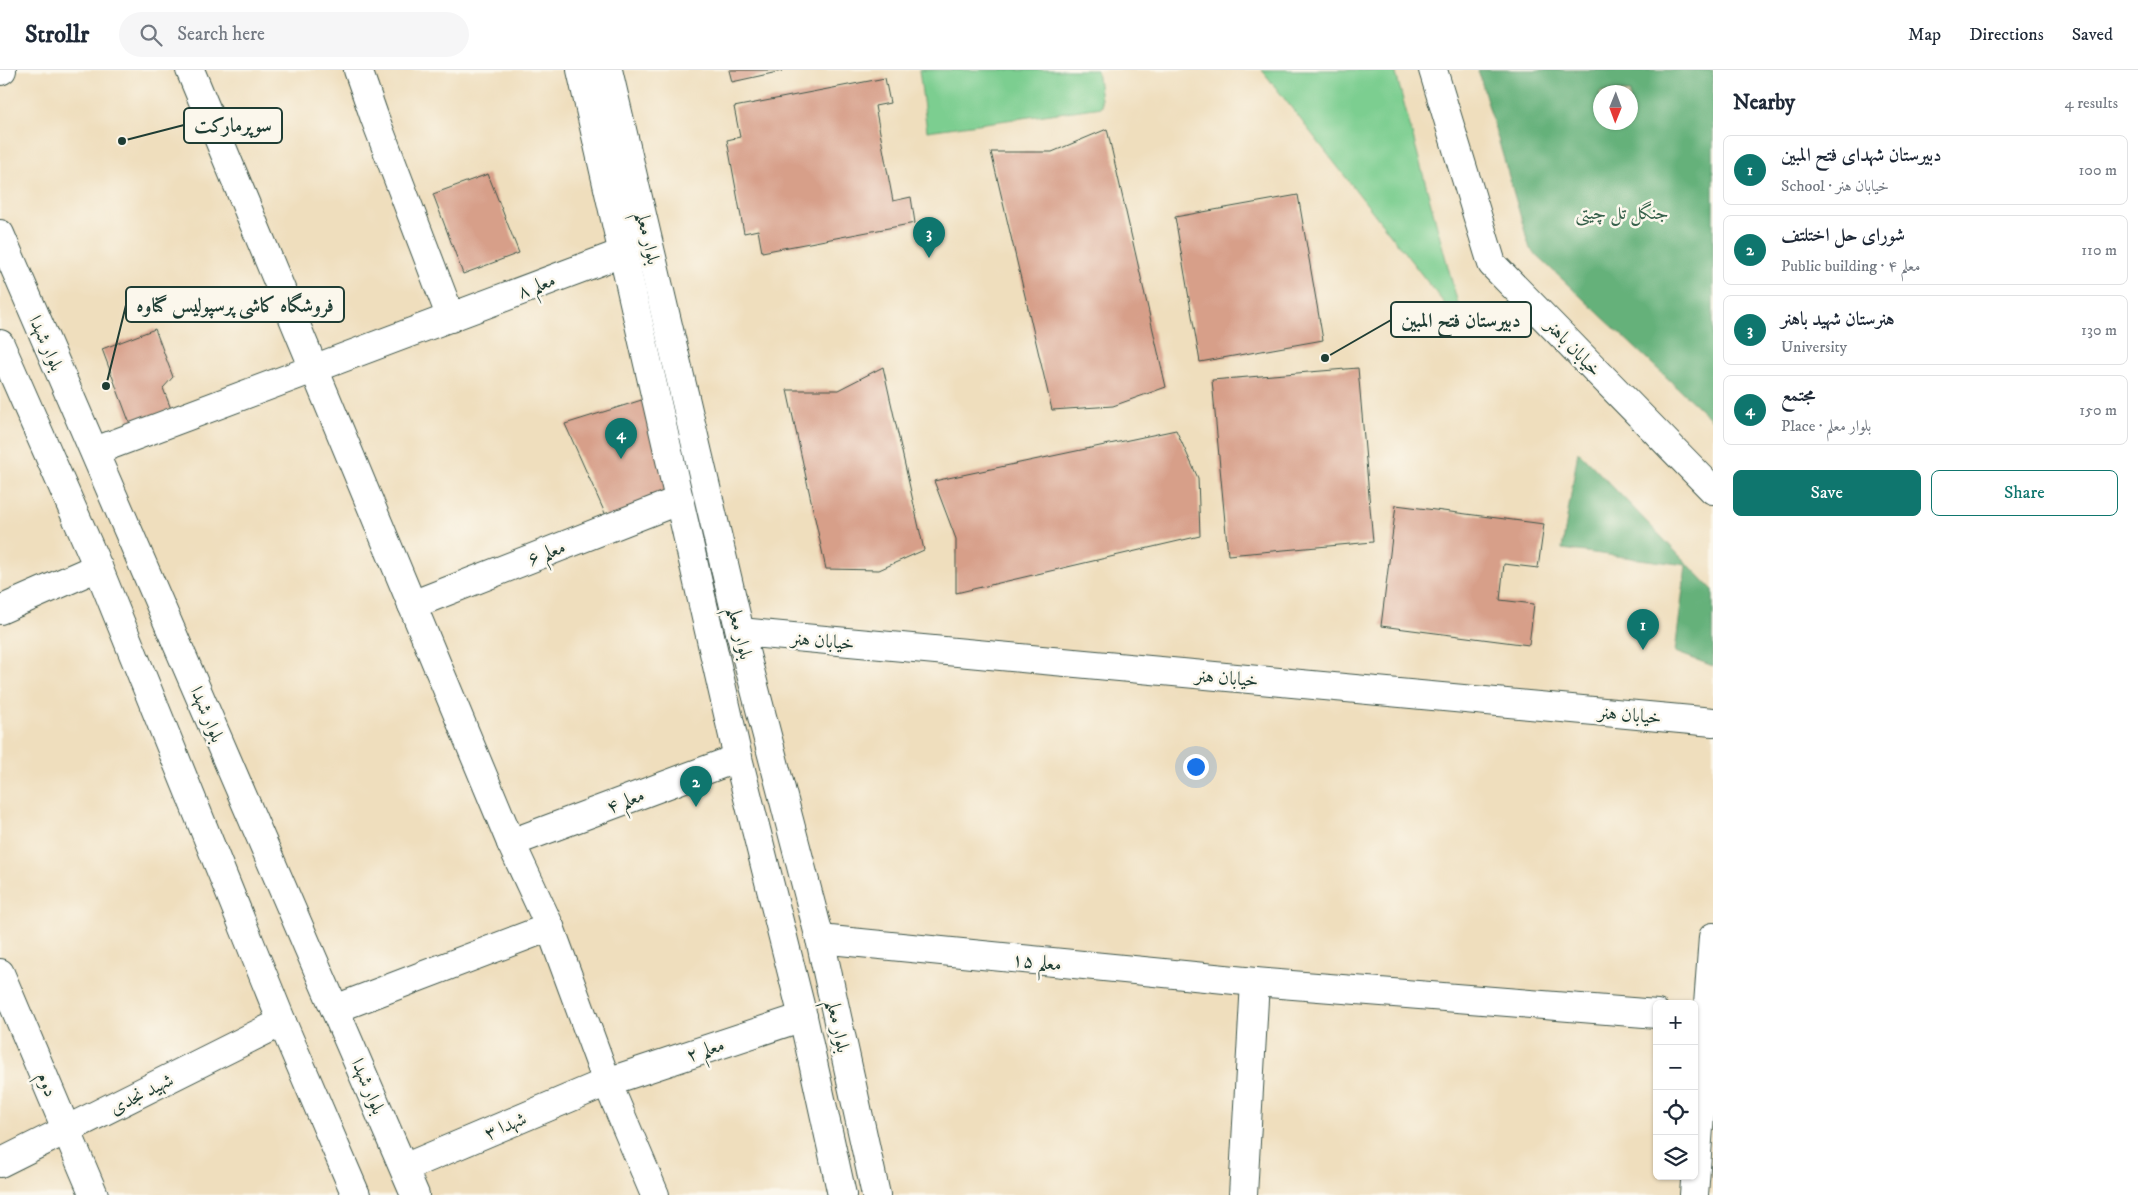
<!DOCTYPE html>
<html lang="en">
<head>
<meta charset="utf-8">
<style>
  :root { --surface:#fff; --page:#f6f6f7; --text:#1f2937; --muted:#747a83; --line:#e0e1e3; --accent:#0f766e }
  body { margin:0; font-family:"IM FELL DW Pica",Amiri,serif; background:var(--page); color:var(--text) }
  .controls { position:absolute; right:15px; bottom:15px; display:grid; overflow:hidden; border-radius:8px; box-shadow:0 1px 4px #0004 }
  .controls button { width:45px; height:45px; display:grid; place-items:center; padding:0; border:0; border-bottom:1px solid var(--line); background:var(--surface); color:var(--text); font:25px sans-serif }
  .compass { position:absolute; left:1593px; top:15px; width:45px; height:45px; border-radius:50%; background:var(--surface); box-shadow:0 1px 4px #0004; rotate:181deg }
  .you { position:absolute; left:1195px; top:696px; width:18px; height:18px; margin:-12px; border:4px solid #fff; border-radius:50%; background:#1a73e8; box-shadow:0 0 0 8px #1a73e833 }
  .badge { display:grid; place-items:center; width:32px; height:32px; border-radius:50%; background:var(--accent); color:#fff; font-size:16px; font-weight:700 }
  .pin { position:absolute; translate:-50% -41px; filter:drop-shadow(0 1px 2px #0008) }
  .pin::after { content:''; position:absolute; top:26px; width:18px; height:15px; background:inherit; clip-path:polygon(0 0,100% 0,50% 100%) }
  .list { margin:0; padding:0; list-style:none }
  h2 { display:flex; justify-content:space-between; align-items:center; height:65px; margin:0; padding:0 20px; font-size:21px }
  h2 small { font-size:16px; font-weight:400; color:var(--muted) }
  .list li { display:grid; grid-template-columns:32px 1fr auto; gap:15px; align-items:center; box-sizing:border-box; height:70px; margin:0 10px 10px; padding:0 10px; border:1px solid var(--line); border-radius:8px }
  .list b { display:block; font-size:19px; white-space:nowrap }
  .list p { margin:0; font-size:16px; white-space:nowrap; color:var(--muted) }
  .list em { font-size:16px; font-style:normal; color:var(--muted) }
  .actions { display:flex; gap:10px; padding:15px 20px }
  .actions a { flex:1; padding:11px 0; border:1px solid var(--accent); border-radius:8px; text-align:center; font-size:18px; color:var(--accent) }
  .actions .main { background:var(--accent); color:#fff }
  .icon { flex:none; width:28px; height:28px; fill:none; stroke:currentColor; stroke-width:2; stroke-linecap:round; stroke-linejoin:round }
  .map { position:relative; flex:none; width:1713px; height:1125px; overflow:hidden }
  header { display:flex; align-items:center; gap:30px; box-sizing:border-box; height:70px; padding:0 25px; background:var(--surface); border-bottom:1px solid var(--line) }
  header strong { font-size:24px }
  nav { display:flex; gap:28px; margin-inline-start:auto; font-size:18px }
  .search { width:350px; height:45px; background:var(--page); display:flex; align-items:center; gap:12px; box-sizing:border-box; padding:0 18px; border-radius:28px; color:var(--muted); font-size:19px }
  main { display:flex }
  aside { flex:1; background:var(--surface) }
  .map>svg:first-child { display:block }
  .green { fill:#7cce90; stroke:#4e8662 }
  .forest { fill:#65b17a; stroke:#427757; fill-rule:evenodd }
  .building { fill:#d79f89 }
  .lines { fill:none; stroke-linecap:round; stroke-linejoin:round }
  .minor-casing { stroke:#3e5549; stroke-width:30 }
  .major-casing { stroke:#3e5549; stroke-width:30 }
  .minor { stroke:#fff; stroke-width:28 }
  .major { stroke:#fff; stroke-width:28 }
  .labels { text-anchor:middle; stroke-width:5; stroke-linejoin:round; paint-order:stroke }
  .park-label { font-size:19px; fill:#36614b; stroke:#fbf7ec }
  .street-label { font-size:19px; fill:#1f3d34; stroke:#fbf7ec }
  .leader { fill:none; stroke:#1f3d34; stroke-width:2 }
  .callout-dot { fill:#1f3d34; stroke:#fbf7ec; stroke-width:2 }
  .callout { fill:#fbf7ec; stroke:#1f3d34; stroke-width:2 }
  .callout-label { font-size:20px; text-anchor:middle; font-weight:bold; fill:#1f3d34 }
</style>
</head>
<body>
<header>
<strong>Strollr</strong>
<div class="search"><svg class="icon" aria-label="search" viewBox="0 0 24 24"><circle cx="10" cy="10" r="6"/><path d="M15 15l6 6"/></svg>Search here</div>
<nav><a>Map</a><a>Directions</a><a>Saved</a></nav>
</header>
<main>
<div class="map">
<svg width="1713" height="1125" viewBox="0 0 1713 1125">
  <rect width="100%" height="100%" fill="#fbf7ec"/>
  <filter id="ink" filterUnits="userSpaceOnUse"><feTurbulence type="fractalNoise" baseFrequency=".02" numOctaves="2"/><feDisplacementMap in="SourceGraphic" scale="10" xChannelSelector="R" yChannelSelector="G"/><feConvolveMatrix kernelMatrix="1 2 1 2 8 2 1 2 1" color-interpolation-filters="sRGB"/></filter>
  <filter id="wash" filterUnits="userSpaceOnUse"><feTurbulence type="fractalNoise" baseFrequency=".0096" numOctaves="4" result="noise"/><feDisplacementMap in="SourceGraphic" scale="20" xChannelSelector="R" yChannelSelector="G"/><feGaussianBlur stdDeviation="1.12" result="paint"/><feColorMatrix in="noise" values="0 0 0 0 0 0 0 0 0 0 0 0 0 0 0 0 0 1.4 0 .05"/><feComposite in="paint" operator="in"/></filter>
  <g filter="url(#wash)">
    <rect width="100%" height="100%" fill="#efdebd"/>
    <g class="green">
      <polygon points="919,0 1097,0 1102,37 927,61"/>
      <polygon points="1262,0 1395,0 1465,260"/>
    </g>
    <g class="forest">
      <path d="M1478 0H1713V351L1530 179ZM1600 22H1630V52H1600Z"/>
      <polygon points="1578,381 1713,520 1713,596 1675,582 1686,495 1562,479"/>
    </g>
    <g id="blocks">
      <g class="building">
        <polygon points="729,0 782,0 782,1 732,12"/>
        <polygon points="885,8 890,33 875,36 893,131 911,127 915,153 762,182 758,160 744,163 727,70 740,67 734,37"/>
        <polygon points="1107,59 1166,317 1113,336 1052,340 991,82 1052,82"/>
        <polygon points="488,104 519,183 463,204 433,124"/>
        <polygon points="1298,125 1323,270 1200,292 1175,147"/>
        <polygon points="155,259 173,307 163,318 171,339 130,354 102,279"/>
        <polygon points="883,297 924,480 879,500 826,499 787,320 838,320"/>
        <polygon points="1358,298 1373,472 1228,485 1212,310"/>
        <polygon points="648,328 670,425 608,450 565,354"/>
        <polygon points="1176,360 1198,408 1200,466 956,523 956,469 934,411"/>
        <polygon points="1396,435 1544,454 1538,498 1504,494 1500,530 1534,534 1529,575 1381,556"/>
      </g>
    </g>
  </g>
  <g filter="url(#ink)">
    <use href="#blocks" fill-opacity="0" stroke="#3e5549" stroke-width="1"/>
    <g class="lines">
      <g class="minor-casing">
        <g id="minor">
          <polyline points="190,0 511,773 550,857 607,1012 655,1125"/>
          <polyline points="358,0 374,46 451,248"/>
          <polyline points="1433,0 1492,194 1713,420"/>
          <polyline points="0,1 2,0"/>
          <polyline points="95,381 622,183"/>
          <polyline points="412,535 680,430"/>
          <polyline points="0,540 98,497"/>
          <polyline points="740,562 1713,652"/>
          <polyline points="511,773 738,688"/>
          <polyline points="820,869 1255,912 1657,944"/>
          <polyline points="0,903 94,1125"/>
          <polyline points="335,939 550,857"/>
          <polyline points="0,1093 282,952"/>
          <polyline points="404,1098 607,1012 803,947"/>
          <polyline points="1243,1125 1255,912"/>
          <polyline points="1694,1125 1713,867"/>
        </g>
      </g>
      <g class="major-casing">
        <g id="major">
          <polyline points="581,0 738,688 803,947 842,1125"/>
          <polyline points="608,0 740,562 820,869 876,1125"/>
          <polyline points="0,164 415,1125"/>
          <polyline points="0,274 98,497 282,952 356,1125"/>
        </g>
      </g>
      <use href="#minor" class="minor"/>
      <use href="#major" class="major"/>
    </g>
  </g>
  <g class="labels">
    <g class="park-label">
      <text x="1622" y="149">جنگل تل چیتی</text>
    </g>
    <g class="street-label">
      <text transform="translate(649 168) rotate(77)" y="7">بلوار معلم</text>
      <text transform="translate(536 215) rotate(-21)" y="7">معلم ۸</text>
      <text transform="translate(47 273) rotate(66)" y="7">بلوار شهدا</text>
      <text transform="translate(1574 277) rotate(46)" y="7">خیابان باهنر</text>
      <text transform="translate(546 482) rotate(-21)" y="7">معلم ۶</text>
      <text transform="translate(741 563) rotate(76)" y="7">بلوار معلم</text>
      <text transform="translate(823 570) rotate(5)" y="7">خیابان هنر</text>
      <text transform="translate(1227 607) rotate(5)" y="7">خیابان هنر</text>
      <text transform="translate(208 644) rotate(67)" y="7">بلوار شهدا</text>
      <text transform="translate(1630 644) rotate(5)" y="7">خیابان هنر</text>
      <text transform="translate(625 730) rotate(-21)" y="7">معلم ۴</text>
      <text transform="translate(1037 891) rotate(6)" y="7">معلم ۱۵</text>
      <text transform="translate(839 956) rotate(78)" y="7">بلوار معلم</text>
      <text transform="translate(705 979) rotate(-18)" y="7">معلم ۲</text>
      <text transform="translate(48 1014) rotate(67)" y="7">دوم</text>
      <text transform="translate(369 1016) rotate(67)" y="7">بلوار شهدا</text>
      <text transform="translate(141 1023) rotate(-27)" y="7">شهید نجدی</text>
      <text transform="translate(505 1055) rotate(-23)" y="7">شهدا ۳</text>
    </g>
  </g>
  <path class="leader" d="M122 71L184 55M106 316L126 235M1325 288L1391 250"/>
  <g class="callout-dot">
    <circle cx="122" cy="71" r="5"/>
    <circle cx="106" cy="316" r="5"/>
    <circle cx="1325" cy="288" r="5"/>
  </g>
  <g class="callout">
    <rect x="184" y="38" width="98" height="35" rx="5"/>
    <rect x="126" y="217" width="218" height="35" rx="5"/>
    <rect x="1391" y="232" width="140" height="35" rx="5"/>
  </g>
  <g class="callout-label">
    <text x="233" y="62">سوپرمارکت</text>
    <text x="235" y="242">فروشگاه کاشی پرسپولیس گناوه</text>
    <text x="1461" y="257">دبیرستان فتح المبین</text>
  </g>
</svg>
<div class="controls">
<button>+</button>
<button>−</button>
<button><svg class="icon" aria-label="locate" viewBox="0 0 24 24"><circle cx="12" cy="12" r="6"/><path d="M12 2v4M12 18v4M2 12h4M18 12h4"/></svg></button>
<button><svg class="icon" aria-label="layers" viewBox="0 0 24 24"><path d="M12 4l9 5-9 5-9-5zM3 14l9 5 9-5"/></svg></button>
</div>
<svg class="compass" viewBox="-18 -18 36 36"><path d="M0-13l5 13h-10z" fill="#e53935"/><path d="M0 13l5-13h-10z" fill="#747a83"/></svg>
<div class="you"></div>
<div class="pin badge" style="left:1643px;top:580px">1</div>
<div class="pin badge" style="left:696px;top:737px">2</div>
<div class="pin badge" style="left:929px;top:188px">3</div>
<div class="pin badge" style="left:621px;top:389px">4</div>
</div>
<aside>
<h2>Nearby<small>4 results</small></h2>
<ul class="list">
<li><span class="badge">1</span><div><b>دبیرستان شهدای فتح المبین</b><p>School · خیابان هنر</p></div><em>100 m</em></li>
<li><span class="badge">2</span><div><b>شورای حل اختلتف</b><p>Public building · معلم ۴</p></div><em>110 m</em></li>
<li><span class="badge">3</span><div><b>هنرستان شهید باهنر</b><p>University</p></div><em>130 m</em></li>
<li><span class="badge">4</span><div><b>مجتمع</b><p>Place · بلوار معلم</p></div><em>150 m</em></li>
</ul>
<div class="actions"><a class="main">Save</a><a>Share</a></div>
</aside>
</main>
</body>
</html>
